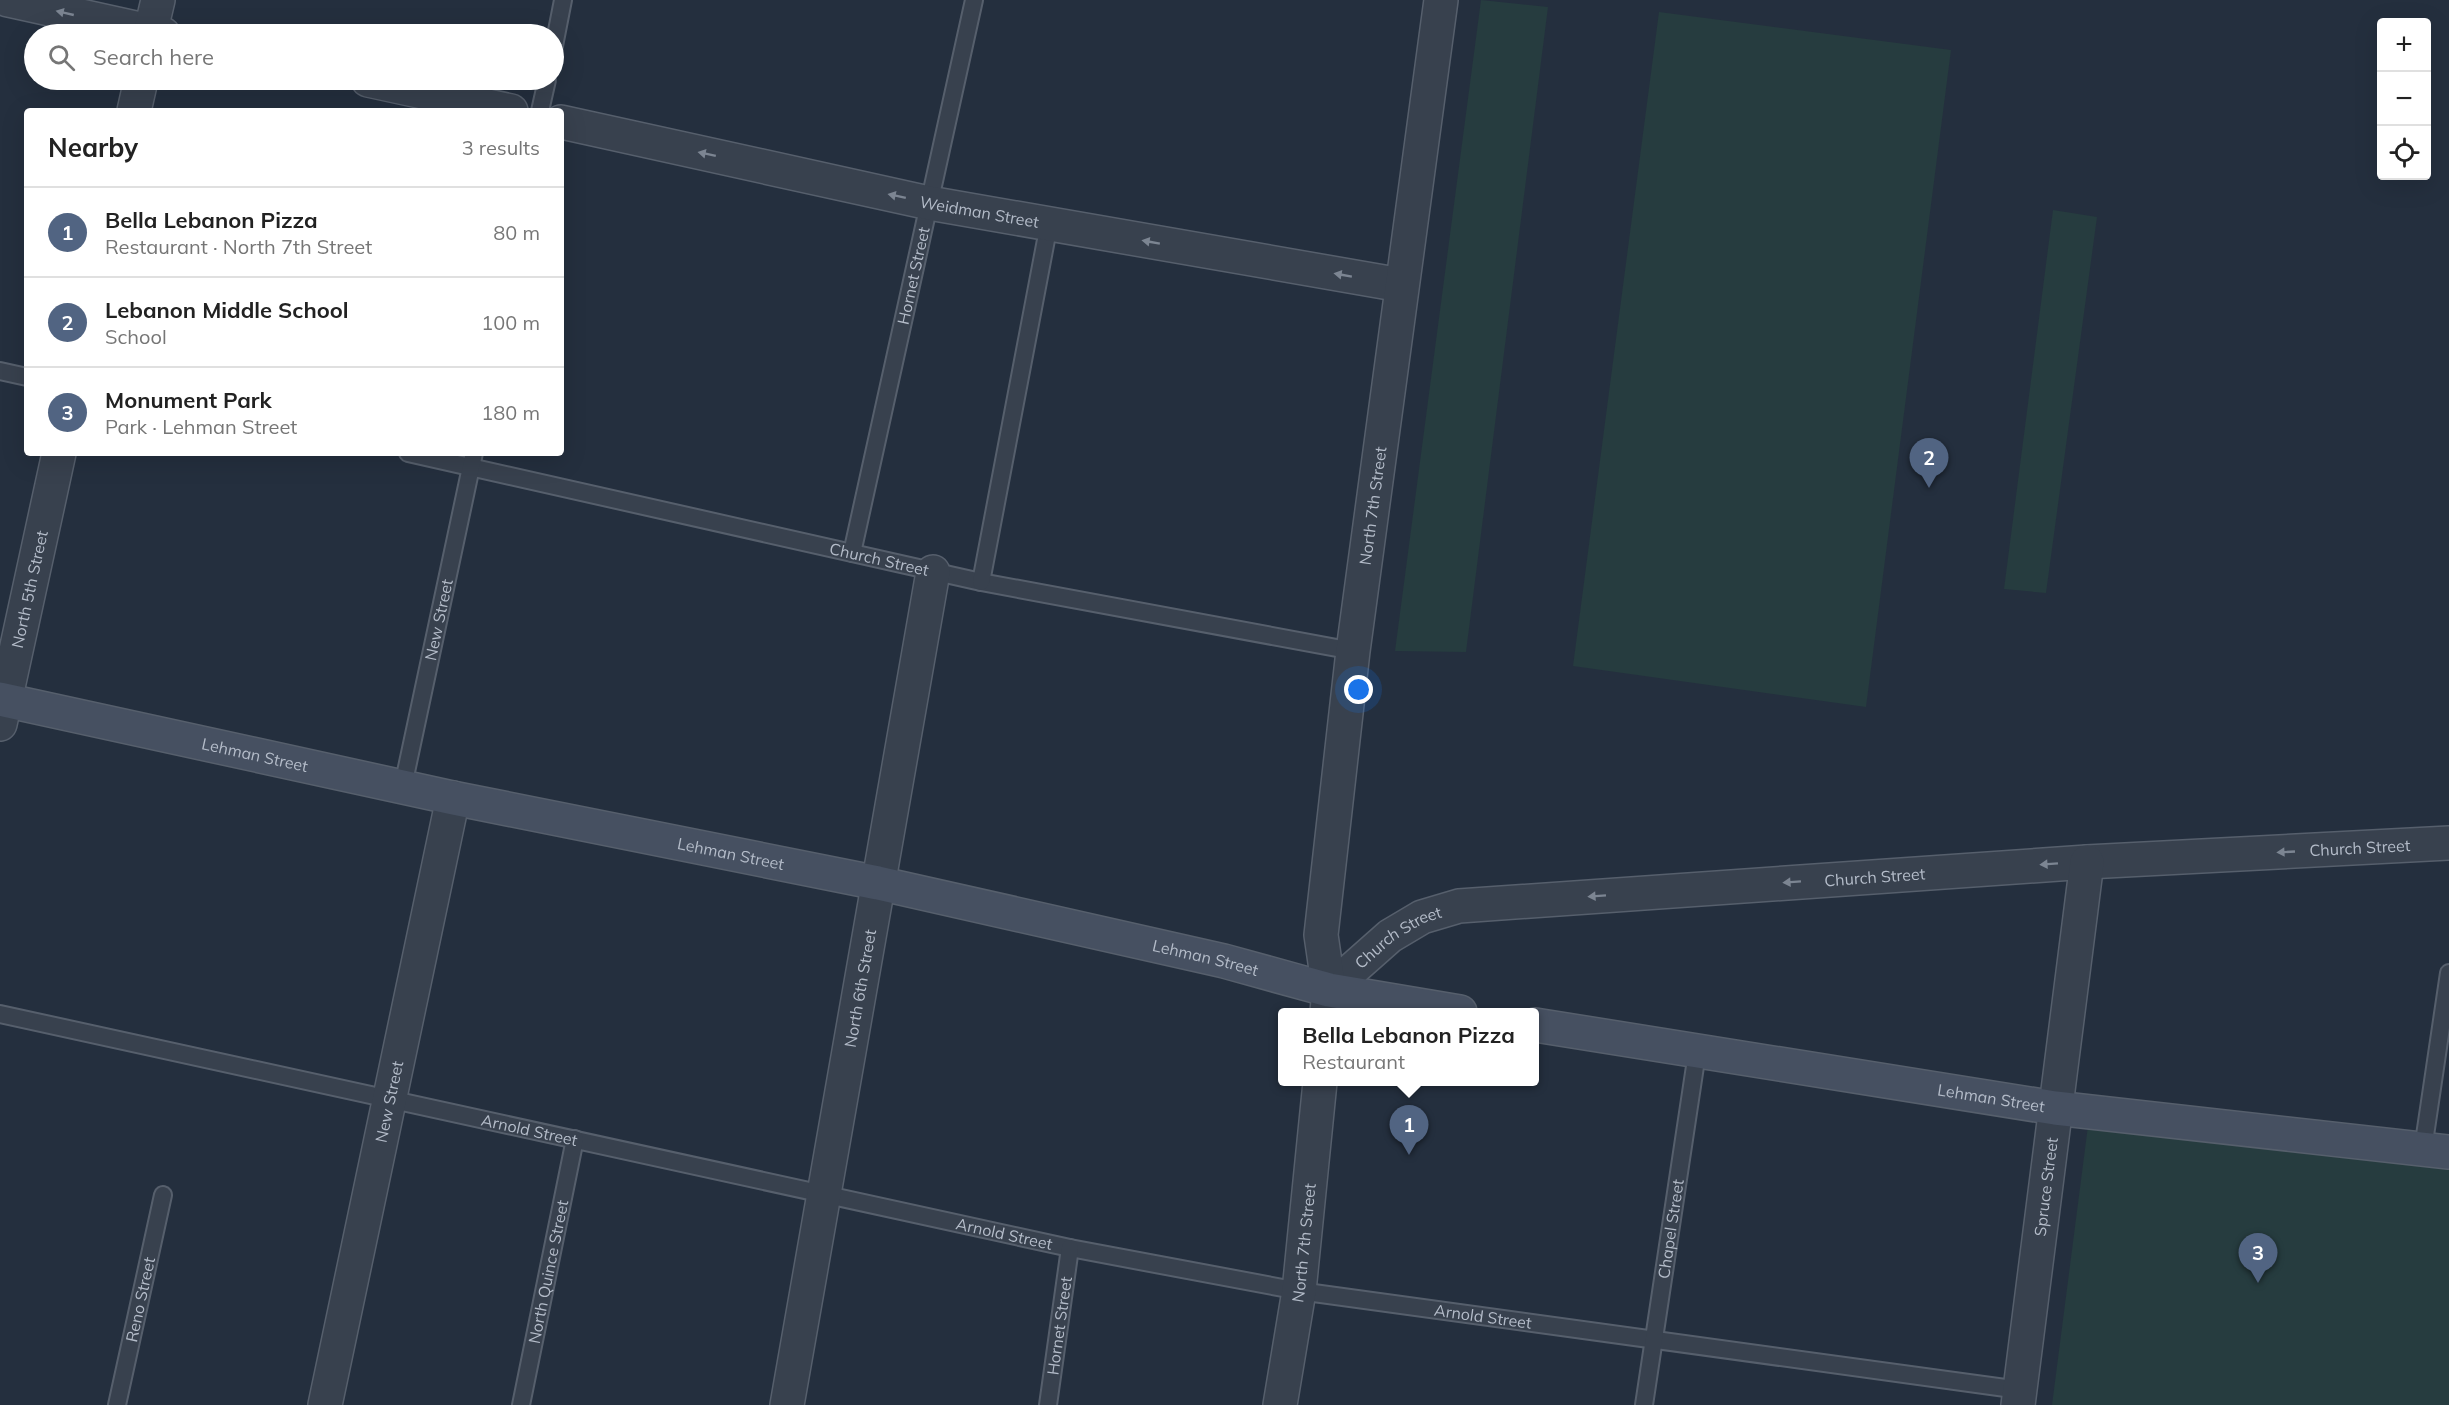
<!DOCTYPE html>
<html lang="en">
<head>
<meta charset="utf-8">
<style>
  :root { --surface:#fff; --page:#f2f2f2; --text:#222; --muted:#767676; --line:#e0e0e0; --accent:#516482 }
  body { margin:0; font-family:Mulish,sans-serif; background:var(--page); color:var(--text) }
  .controls { position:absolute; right:18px; top:18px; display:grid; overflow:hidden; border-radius:6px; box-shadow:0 6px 24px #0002 }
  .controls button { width:54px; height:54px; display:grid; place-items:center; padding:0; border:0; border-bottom:2px solid var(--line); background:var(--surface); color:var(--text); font:30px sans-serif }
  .you { position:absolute; left:1359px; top:690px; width:21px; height:21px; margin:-15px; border:4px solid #fff; border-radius:50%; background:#1a73e8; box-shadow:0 0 0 9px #1a73e833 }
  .badge { display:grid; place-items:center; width:39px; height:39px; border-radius:50%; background:var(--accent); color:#fff; font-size:20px; font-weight:700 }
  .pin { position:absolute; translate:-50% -50px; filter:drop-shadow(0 2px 3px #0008) }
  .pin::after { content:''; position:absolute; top:32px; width:21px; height:18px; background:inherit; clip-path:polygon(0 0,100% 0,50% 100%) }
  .popup { position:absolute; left:1278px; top:1008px; width:261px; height:78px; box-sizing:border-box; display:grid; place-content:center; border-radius:6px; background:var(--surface); filter:drop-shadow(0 2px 4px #0005); font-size:20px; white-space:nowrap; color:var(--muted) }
  .popup b { font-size:22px; color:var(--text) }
  .popup::after { content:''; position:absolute; left:50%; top:100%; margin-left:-12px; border:12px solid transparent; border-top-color:var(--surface) }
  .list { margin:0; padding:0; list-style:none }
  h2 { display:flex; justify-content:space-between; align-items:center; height:78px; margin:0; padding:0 24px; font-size:26px }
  h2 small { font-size:20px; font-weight:400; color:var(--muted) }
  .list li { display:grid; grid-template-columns:39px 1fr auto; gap:18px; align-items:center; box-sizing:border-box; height:90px; padding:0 24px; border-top:2px solid var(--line) }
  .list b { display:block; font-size:22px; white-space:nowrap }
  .list p { margin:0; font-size:20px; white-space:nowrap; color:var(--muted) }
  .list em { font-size:20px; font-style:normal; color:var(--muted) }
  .icon { flex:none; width:33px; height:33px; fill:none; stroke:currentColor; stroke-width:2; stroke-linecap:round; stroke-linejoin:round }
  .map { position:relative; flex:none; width:2449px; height:1405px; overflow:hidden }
  .search { position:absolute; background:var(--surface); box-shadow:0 6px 24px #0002; left:24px; top:24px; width:540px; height:66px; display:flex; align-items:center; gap:15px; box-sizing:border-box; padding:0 21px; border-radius:33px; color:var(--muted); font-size:22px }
  .panel { position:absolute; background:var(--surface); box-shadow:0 6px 24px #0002; left:24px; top:108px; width:540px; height:348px; border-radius:6px }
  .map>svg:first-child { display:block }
  .green { fill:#263c3f }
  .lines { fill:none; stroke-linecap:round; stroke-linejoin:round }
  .service-casing { stroke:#565f6c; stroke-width:20 }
  .minor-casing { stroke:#565f6c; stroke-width:36 }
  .tertiary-casing { stroke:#565f6c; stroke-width:36 }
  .secondary-casing { stroke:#565f6c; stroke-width:36 }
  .service { stroke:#38414e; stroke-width:16 }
  .minor { stroke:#38414e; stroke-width:33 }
  .tertiary { stroke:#38414e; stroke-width:33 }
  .secondary { stroke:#465061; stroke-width:33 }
  .oneway { fill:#7c8592 }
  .labels { text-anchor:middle; stroke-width:4.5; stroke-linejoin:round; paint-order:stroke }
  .street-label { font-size:16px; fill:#b4bcc9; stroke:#1d2633 }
</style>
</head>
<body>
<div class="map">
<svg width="2449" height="1405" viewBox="0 0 2449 1405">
  <rect width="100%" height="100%" fill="#242f3e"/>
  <g class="green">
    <polygon points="1481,0 1548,7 1466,652 1395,651"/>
    <polygon points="1659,12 1951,50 1866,707 1573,666"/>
    <polygon points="2053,210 2097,217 2046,593 2004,589"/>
    <polygon points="2089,1118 2449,1162 2449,1405 2052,1405"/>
  </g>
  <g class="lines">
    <g class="service-casing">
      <g id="service">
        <polyline points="554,46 563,0"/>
        <polyline points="540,111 547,80"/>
        <polyline points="0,371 27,377"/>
        <path id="s1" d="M408 453 981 582 1353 651"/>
        <path id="s2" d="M852 553 974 0"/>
        <polyline points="981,582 1049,224"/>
        <path id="s3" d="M403 786 474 453"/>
        <path id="s4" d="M0 1014 1070 1248 1299 1291 2020 1390"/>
        <polyline points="2423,1149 2449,973"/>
        <path id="s5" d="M117 1405 163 1195"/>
        <path id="s6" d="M521 1405 575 1139"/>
        <path id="s7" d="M1048 1405 1070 1248"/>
        <path id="s8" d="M1644 1405 1697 1053"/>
      </g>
    </g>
    <g class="minor-casing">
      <g id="minor">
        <polyline points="8,0 163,34"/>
        <polyline points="150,34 158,0"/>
        <polyline points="368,80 511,111"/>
        <polyline points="134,111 141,80"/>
        <path id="s9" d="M561 122 929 203 1401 285"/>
        <path id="s10" d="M0 724 59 453"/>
        <path id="s11" d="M1329 990 1390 936 1422 917 1459 906 2087 862 2449 843"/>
        <path id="s12" d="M325 1405 453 798"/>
        <path id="s13" d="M787 1405 933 572"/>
        <path id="s14" d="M2018 1405 2087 862"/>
      </g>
    </g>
    <g class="tertiary-casing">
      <g id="tertiary">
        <path id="s15" d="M1327 1012 1329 990 1321 935 1353 651 1441 0"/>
        <path id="s16" d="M1280 1405 1299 1291 1320 1082"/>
      </g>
    </g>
    <g class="secondary-casing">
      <g id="secondary">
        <path id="s17" d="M0 699 453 798 878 883 1224 961 1329 990 1460 1012"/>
        <path id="s18" d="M1535 1025 2055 1108 2449 1152"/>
      </g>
    </g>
    <use href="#service" class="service"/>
    <use href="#minor" class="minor"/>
    <use href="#tertiary" class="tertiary"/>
    <use href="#secondary" class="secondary"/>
  </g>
  <defs><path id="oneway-solid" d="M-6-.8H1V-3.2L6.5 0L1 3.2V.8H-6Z" transform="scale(1.5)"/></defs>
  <g class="oneway">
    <use href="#oneway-solid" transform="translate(65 13) rotate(-167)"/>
    <use href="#oneway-solid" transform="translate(707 154) rotate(-168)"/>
    <use href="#oneway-solid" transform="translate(897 196) rotate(-168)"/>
    <use href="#oneway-solid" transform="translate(1151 242) rotate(-170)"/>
    <use href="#oneway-solid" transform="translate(1343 275) rotate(-170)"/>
    <use href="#oneway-solid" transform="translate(2286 852) rotate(177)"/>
    <use href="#oneway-solid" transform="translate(2049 864) rotate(176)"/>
    <use href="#oneway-solid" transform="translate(1792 882) rotate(176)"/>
    <use href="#oneway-solid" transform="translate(1597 896) rotate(176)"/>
  </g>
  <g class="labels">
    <g class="street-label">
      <text dy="6" stroke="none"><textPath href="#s9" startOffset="428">Weidman Street</textPath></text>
      <text dy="6" stroke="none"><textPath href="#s2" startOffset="284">Hornet Street</textPath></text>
      <text dy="6" stroke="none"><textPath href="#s15" startOffset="510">North 7th Street</textPath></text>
      <text dy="6" stroke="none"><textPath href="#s1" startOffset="483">Church Street</textPath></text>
      <text dy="6" stroke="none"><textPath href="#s10" startOffset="138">North 5th Street</textPath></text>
      <text dy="6" stroke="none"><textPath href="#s3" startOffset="170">New Street</textPath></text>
      <text dy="6" stroke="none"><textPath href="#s17" startOffset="261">Lehman Street</textPath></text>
      <text dy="6" stroke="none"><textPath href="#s11" startOffset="1060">Church Street</textPath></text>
      <text dy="6" stroke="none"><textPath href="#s17" startOffset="747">Lehman Street</textPath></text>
      <text dy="6" stroke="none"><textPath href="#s11" startOffset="574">Church Street</textPath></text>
      <text dy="6" stroke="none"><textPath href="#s11" startOffset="88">Church Street</textPath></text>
      <text dy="6" stroke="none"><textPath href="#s17" startOffset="1233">Lehman Street</textPath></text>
      <text dy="6" stroke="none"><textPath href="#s13" startOffset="423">North 6th Street</textPath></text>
      <text dy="6" stroke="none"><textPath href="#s18" startOffset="462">Lehman Street</textPath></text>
      <text dy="6" stroke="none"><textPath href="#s12" startOffset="310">New Street</textPath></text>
      <text dy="6" stroke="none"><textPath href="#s4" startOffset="542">Arnold Street</textPath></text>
      <text dy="6" stroke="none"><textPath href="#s14" startOffset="220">Spruce Street</textPath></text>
      <text dy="6" stroke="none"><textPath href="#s8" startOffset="178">Chapel Street</textPath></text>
      <text dy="6" stroke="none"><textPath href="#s4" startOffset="1028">Arnold Street</textPath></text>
      <text dy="6" stroke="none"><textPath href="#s16" startOffset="164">North 7th Street</textPath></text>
      <text dy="6" stroke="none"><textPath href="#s6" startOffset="136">North Quince Street</textPath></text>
      <text dy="6" stroke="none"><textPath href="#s5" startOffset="108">Reno Street</textPath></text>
      <text dy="6" stroke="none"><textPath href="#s4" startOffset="1514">Arnold Street</textPath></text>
      <text dy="6" stroke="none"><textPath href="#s7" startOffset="80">Hornet Street</textPath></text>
    </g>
  </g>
</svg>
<div class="controls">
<button>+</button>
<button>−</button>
<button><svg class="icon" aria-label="locate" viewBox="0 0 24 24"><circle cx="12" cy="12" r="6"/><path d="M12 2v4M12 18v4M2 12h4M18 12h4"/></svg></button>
</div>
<div class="you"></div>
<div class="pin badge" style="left:1409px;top:1155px">1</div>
<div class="popup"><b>Bella Lebanon Pizza</b>Restaurant</div>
<div class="pin badge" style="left:1929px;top:488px">2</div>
<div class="pin badge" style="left:2258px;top:1283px">3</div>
<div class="search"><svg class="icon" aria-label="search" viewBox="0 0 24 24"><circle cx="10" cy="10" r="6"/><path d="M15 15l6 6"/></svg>Search here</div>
<section class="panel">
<h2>Nearby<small>3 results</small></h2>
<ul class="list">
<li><span class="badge">1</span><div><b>Bella Lebanon Pizza</b><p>Restaurant · North 7th Street</p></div><em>80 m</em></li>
<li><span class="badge">2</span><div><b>Lebanon Middle School</b><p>School</p></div><em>100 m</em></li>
<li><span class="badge">3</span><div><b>Monument Park</b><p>Park · Lehman Street</p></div><em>180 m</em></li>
</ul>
</section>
</div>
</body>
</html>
